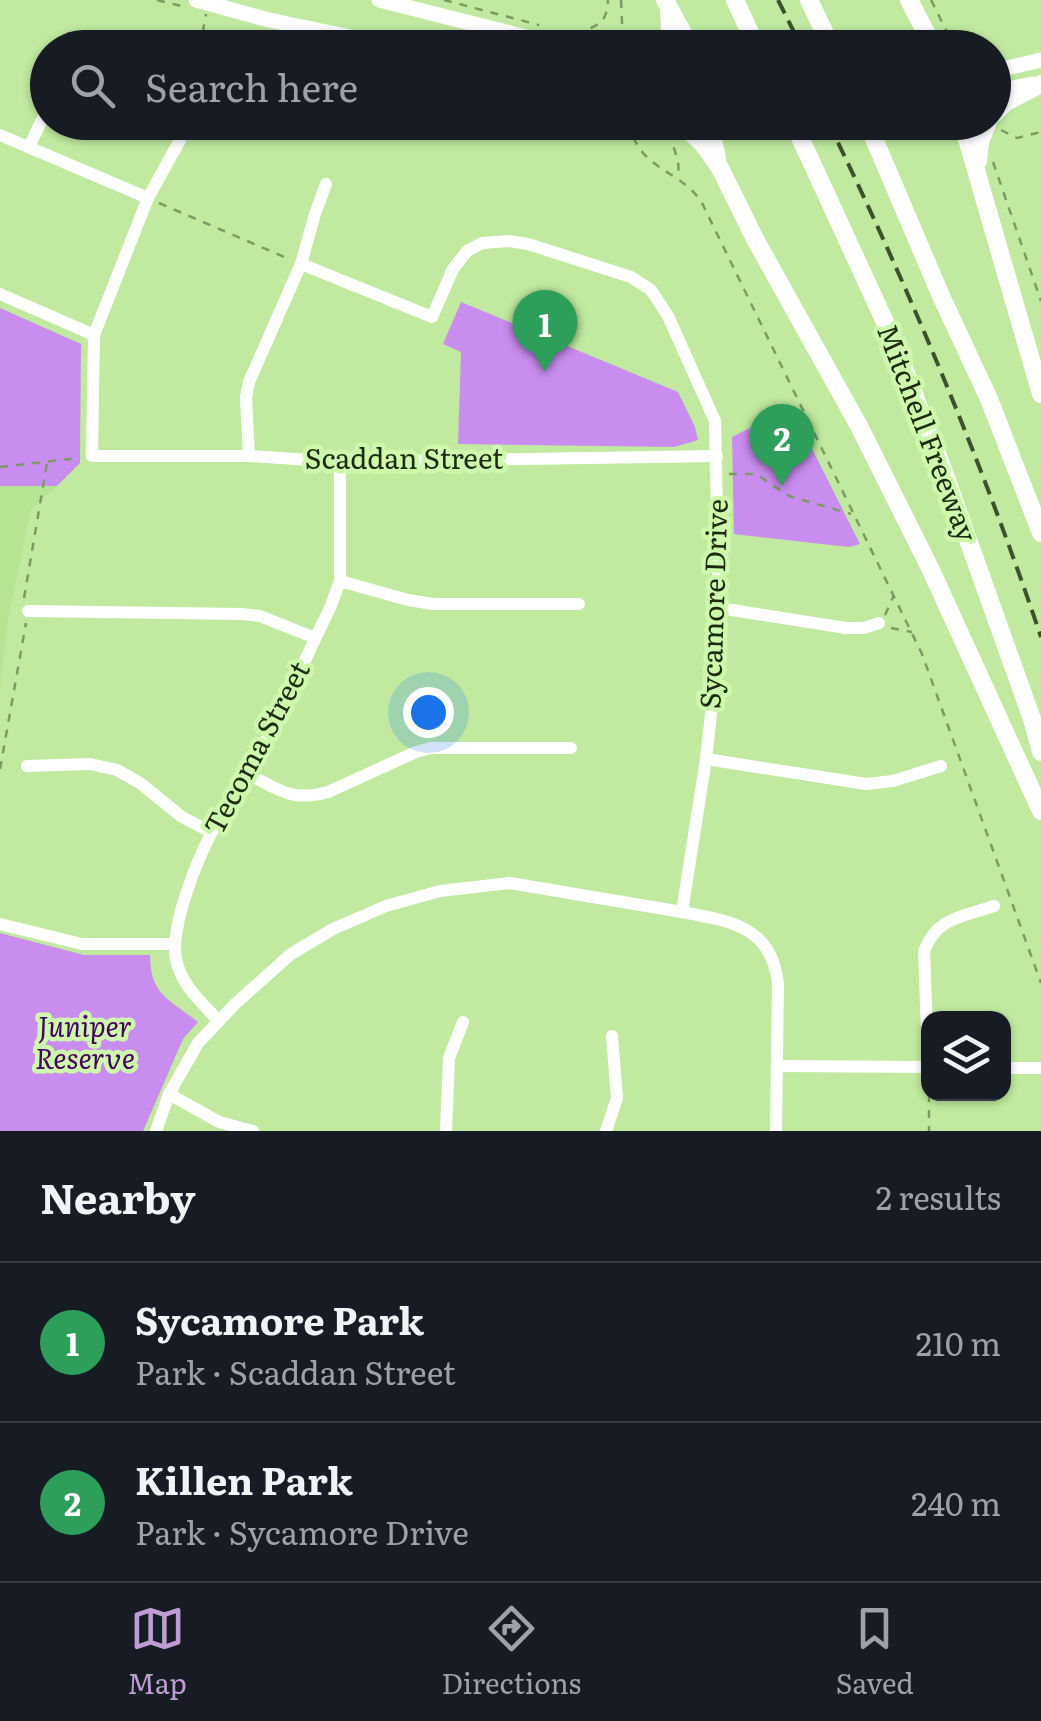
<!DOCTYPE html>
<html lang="en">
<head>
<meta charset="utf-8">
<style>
  :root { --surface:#171b24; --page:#242831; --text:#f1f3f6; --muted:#9ea1a6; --line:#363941; --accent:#bd9dd2 }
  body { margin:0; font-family:Literata,serif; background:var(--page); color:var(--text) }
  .controls { position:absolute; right:30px; bottom:30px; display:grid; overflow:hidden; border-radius:20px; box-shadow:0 2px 8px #0004 }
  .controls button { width:90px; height:90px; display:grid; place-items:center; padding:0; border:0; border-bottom:2px solid var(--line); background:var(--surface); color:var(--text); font:50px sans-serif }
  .you { position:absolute; left:428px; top:712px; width:35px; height:35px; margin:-25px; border:8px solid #fff; border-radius:50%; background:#1a73e8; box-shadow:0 0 0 15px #1a73e833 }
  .badge { display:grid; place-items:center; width:65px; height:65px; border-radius:50%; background:var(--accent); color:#fff; font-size:32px; font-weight:700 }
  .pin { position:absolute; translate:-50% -82px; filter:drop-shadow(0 2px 5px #0008) }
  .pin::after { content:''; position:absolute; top:52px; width:35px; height:30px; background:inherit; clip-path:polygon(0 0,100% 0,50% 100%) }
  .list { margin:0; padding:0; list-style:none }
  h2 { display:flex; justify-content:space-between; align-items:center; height:130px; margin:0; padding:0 40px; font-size:42px }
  h2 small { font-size:32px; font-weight:400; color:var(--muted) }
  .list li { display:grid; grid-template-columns:65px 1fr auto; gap:30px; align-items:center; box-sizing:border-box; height:160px; padding:0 40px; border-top:2px solid var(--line) }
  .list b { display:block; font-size:38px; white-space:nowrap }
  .list p { margin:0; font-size:32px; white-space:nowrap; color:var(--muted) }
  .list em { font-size:32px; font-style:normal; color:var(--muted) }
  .icon { flex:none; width:55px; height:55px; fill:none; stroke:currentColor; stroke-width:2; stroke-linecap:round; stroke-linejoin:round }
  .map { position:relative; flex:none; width:1041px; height:1131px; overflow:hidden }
  .search { position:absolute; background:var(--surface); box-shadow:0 2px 8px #0004; left:30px; right:30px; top:30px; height:110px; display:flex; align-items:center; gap:25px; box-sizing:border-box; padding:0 35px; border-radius:55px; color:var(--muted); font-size:38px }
  .sheet { height:450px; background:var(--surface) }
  nav { display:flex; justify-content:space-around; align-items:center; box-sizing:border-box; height:140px; border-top:2px solid var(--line); background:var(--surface); font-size:28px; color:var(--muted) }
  nav a { display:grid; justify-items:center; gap:5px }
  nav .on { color:var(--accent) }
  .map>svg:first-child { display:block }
  .built { fill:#b7e492 }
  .green { fill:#c98cef }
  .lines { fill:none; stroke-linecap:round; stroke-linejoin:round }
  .path { stroke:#7c9a63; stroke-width:2.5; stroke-dasharray:8 8; stroke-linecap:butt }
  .minor { stroke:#fff; stroke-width:12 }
  .major { stroke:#fff; stroke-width:15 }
  .highway { stroke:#fff; stroke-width:18 }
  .rail { stroke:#3d512b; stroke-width:4; stroke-dasharray:15 8; stroke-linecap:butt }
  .labels { text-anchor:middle; stroke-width:9; stroke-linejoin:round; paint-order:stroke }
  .street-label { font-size:28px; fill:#1c2b0e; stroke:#cef8ac }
  .park-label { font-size:28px; font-style:italic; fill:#43025f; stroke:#cef8ac }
</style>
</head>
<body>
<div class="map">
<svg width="1041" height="1131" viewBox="0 0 1041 1131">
  <rect width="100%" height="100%" fill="#c1eaa0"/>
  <polygon class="built" points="0,486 57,486 31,509 7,625 0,692"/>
  <g class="green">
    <polygon points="461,302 678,392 695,427 698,440 674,447 458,444 461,352 443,344"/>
    <polygon points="0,308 81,344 80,463 57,486 0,486"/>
    <polygon points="791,407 860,544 849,547 734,534 732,437"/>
    <path d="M0 933 84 955H150C150 995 169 999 198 1022L183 1039 143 1131H0Z"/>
  </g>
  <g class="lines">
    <g class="path">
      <polyline points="157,0 185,7"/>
      <polyline points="444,0 539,25"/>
      <polyline points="621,0 623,45"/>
      <polyline points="931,0 955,48"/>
      <path d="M580 40C590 19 606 34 608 0"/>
      <polyline points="200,48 206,14"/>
      <path d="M629 122C638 170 676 167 701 201L922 654 1041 983"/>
      <polyline points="1001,130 1017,138 1041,132"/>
      <polyline points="669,132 678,161 679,177"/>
      <polyline points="993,162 1041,301"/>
      <polyline points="159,203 289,259"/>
      <polyline points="0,467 78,458"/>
      <polyline points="729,474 756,474 789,496 851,514"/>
      <polyline points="24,598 47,463"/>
      <polyline points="885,615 894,595"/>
      <polyline points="891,628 912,632"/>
      <polyline points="0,769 26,623"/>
      <polyline points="929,1094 929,1131"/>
    </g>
    <g class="minor">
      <polyline points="485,48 488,28"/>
      <polyline points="0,135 148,198"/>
      <polyline points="180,140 148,198 94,335 92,456 249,456 340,462 717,456"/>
      <polyline points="29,147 48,107"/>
      <polyline points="301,264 315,214 326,184"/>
      <polyline points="0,294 94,335"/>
      <polyline points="340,581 408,600 433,604 579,604"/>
      <polyline points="719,608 846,628 864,628 879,623"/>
      <polyline points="28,611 241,614 260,616 315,638"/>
      <polyline points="706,759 866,784 893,781 941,766"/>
      <polyline points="27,766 90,764 117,770 140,783 182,817 211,832"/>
      <path d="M248 774C279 790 293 802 328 792L416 752 431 748H571"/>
      <path d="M682 912C730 921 772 926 778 984L776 1131"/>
      <polyline points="0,924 82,944 175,944"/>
      <path d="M219 1021C201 1002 181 985 176 959 170 928 196 862 211 834 221 813 236 795 248 775 278 721 303 663 330 608L340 581V462"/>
      <path d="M928 1058 924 951C937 917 962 917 994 906"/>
      <polyline points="778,1066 928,1067"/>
      <polyline points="1004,1068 1041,1068"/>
      <polyline points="169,1094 219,1122 253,1131"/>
      <polyline points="156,1131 169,1094 198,1043 235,1004 291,954 333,929 386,906 440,891 510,883 682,912 706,759 714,687 719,608 715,421 668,316 651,290 631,277 528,244 509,241 482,243 467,251 453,269 432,317 301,264 249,382 246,397 249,456"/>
      <polyline points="446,1131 449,1058 463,1022"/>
      <polyline points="606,1131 617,1098 612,1036"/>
    </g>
    <g class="major">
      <polyline points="196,0 269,20 403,48"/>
      <polyline points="379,0 570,48"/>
      <polyline points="994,71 1041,60"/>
      <polyline points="994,92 1032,84"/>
    </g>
    <g class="highway">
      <polyline points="665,0 691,48"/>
      <polyline points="735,0 757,48"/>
      <polyline points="809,0 832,48"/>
      <polyline points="909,0 934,48"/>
      <path d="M662 48C672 36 670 25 669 11"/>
      <polyline points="994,114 1006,102 1041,84"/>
      <polyline points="680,122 703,144 720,168 755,239 859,426 930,568 1041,811"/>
      <polyline points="709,122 717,158"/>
      <polyline points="793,122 891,335 941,464 1032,719 1041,752"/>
      <polyline points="867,122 941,296 989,399 1041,533"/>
      <polyline points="962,122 1041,394"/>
      <polyline points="978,161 980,142 988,122"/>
    </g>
    <g class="rail">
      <polyline points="778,0 802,48"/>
      <path d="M828 122C909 288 982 462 1041 637"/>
    </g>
  </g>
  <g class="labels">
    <g class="street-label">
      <text transform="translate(927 433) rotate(69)" y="10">Mitchell Freeway</text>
      <text x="404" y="469">Scaddan Street</text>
      <text transform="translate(714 604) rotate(-88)" y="10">Sycamore Drive</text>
      <text transform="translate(257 748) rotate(-62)" y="10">Tecoma Street</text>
    </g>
    <g class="park-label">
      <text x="85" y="1037">Juniper<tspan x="85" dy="32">Reserve</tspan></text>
    </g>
  </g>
</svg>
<div class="controls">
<button><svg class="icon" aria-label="layers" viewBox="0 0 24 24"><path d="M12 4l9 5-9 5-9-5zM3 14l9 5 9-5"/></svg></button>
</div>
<div class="you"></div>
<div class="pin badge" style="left:545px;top:372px;background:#2e9e5b">1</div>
<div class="pin badge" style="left:782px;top:486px;background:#2e9e5b">2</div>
<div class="search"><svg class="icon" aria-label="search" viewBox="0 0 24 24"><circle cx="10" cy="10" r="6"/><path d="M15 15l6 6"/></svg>Search here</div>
</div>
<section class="sheet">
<h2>Nearby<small>2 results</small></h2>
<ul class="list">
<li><span class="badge" style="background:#2e9e5b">1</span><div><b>Sycamore Park</b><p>Park · Scaddan Street</p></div><em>210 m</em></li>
<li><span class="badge" style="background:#2e9e5b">2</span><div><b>Killen Park</b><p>Park · Sycamore Drive</p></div><em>240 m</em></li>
</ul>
</section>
<nav>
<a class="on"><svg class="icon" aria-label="map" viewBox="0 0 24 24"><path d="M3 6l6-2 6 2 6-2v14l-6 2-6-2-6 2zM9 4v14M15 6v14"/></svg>Map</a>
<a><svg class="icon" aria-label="directions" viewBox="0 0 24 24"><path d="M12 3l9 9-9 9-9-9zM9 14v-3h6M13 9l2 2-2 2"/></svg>Directions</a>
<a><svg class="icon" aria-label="saved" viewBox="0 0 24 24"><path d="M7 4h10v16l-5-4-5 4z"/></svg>Saved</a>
</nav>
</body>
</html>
